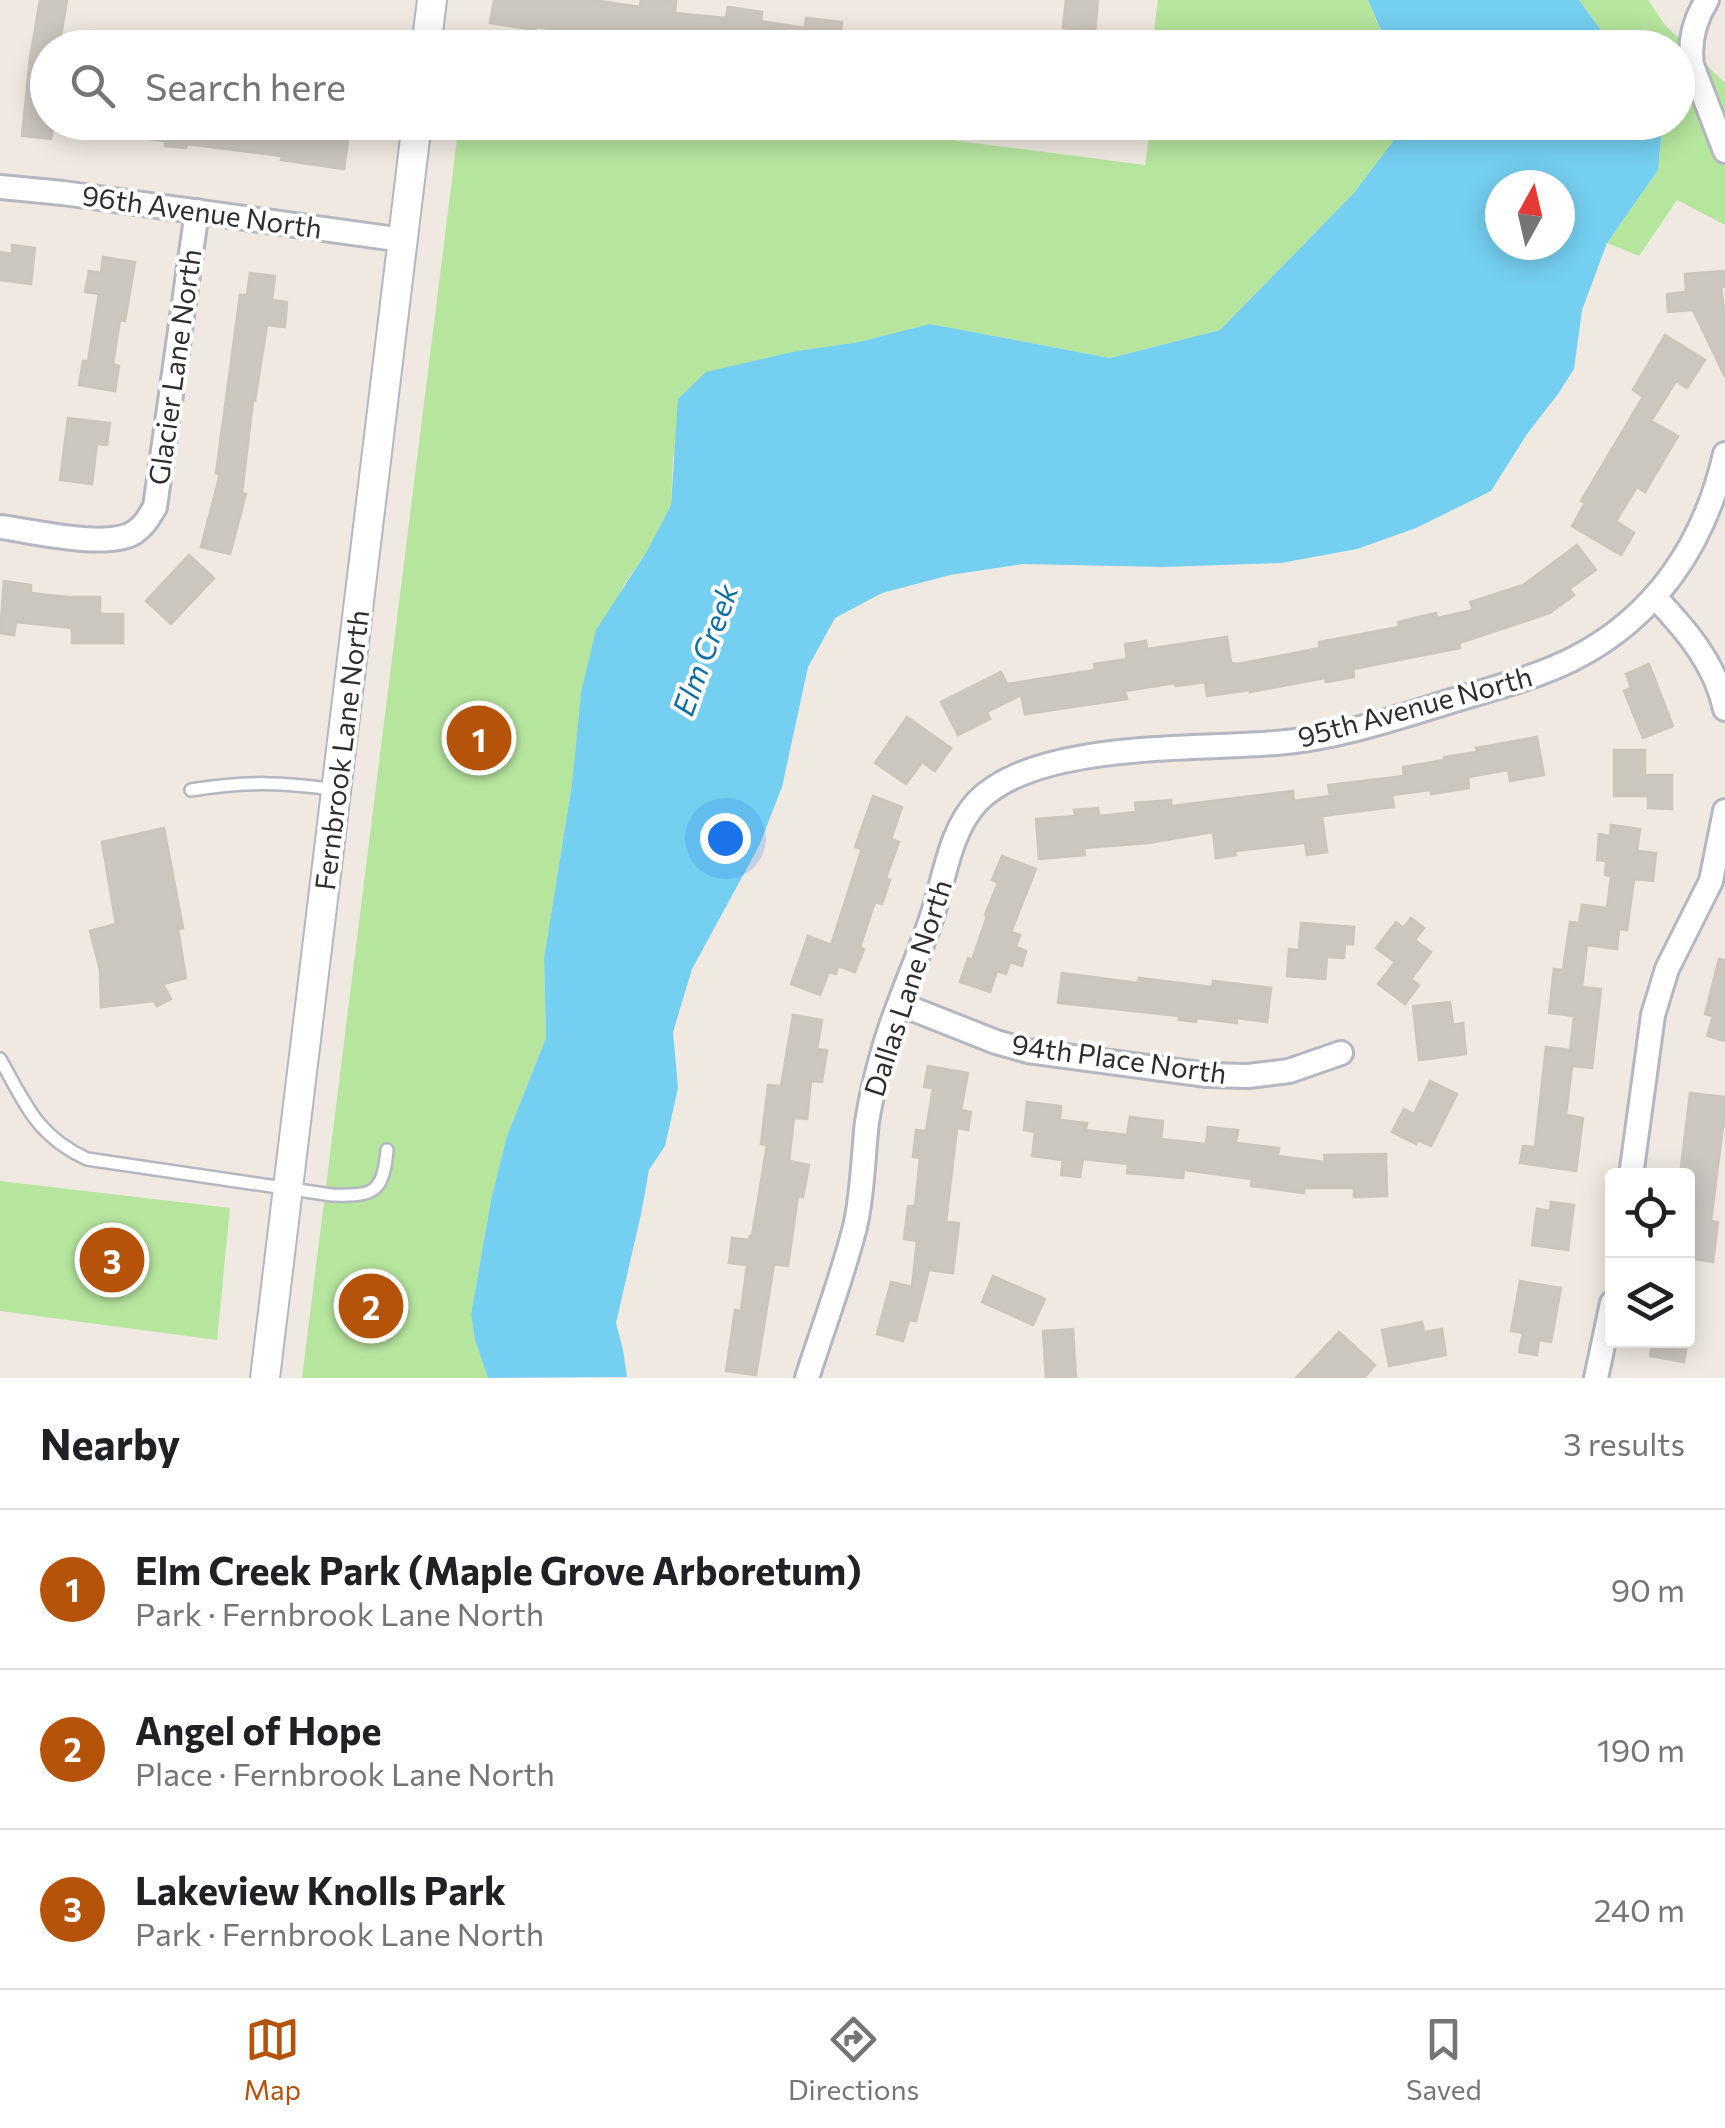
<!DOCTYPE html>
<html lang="en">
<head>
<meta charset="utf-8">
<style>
  :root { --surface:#fff; --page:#f6f6f6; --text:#202124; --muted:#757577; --line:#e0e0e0; --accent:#b45309 }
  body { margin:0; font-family:Commissioner,sans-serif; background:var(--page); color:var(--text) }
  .controls { position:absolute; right:30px; bottom:30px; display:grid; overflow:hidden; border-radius:10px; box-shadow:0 5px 25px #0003 }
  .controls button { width:90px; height:90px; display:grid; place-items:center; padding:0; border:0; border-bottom:2px solid var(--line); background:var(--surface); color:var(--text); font:50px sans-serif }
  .compass { position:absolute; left:1485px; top:170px; width:90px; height:90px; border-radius:50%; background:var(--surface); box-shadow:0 5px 25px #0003; rotate:8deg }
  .you { position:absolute; left:725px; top:838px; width:35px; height:35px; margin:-25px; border:8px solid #fff; border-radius:50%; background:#1a73e8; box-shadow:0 0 0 15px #1a73e833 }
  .badge { display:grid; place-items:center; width:65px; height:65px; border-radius:50%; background:var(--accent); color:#fff; font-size:32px; font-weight:700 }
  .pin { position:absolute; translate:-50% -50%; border:5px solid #fff; box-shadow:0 2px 10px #0006 }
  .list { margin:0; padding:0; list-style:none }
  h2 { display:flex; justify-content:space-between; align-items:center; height:130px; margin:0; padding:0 40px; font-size:42px }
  h2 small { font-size:32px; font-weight:400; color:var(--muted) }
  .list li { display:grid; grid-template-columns:65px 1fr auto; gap:30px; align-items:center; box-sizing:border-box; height:160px; padding:0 40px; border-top:2px solid var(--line) }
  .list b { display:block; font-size:38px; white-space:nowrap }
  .list p { margin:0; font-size:32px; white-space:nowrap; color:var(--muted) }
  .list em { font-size:32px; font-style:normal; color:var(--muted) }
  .icon { flex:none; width:55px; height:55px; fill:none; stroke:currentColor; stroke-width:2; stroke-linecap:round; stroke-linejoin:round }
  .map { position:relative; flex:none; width:1725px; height:1378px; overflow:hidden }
  .search { position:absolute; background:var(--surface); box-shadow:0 5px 25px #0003; left:30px; right:30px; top:30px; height:110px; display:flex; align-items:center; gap:25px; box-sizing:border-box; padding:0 35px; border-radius:55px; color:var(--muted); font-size:38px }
  .sheet { height:610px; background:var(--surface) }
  nav { display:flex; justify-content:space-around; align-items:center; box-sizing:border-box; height:140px; border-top:2px solid var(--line); background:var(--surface); font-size:28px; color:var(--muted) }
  nav a { display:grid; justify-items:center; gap:5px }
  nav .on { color:var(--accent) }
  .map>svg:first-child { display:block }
  .green { fill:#b6e59e }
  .water { fill:#75cff0; fill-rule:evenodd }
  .building { fill:#cbc7bf; stroke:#cbc5ba; stroke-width:2.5 }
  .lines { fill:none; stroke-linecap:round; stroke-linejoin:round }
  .service-casing { stroke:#b4b7c1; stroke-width:16 }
  .minor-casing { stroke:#b4b7c1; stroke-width:28 }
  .tertiary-casing { stroke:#b4b7c1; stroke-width:32 }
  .service { stroke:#fff; stroke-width:11 }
  .minor { stroke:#fff; stroke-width:22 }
  .tertiary { stroke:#fff; stroke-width:28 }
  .labels { text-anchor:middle; stroke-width:8; stroke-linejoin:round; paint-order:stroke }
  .street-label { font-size:28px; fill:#2e2e2e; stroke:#fff }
  .water-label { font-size:30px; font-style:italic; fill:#0d6fa3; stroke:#fff }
</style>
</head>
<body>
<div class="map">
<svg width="1725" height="1378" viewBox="0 0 1725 1378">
  <rect width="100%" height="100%" fill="#efe9e1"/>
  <g class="green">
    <polygon points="1158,0 1368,0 1387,47 1152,47"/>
    <polygon points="1579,0 1648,0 1665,25 1725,83 1725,225 1677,200 1639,256 1607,243 1658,170 1662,128 1658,123 1678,122 1678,48 1613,47"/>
    <polygon points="459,123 884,123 889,132 1145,165 1151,123 1399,123 1398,135 1353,194 1220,330 1110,358 930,324 859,342 797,351 673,457 671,505 647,551 622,588 581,692 572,784 544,958 546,1038 507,1136 491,1200 471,1313 475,1340 488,1378 302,1378"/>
    <polygon points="0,1181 230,1208 217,1340 0,1311"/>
  </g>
  <g class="water">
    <polygon points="1368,0 1579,0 1613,47 1388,47"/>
    <path d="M1399 123 1658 122 1662 128 1658 170 1607 243 1582 310 1574 369 1558 394 1527 434 1491 491 1416 528 1357 549 1281 563 1163 567 1023 564 950 575 882 593 835 618 808 667 782 787 759 846 692 969 673 1032 678 1088 665 1146 649 1170 641 1214 616 1323 623 1350 627 1377 488 1378 475 1340 471 1314 491 1200 507 1136 546 1038 544 958 572 784 581 692 596 630 647 551 671 505 678 399 706 372 797 351 859 342 930 324 1110 358 1220 330 1353 194 1397 136ZM1500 185H1560V245H1500Z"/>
  </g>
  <g class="building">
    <polygon points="40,0 67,0 59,48 48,48 48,122 54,122 51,139 22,136 30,58"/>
    <polygon points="494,0 593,0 640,7 641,0 667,0 676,1 675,13 726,18 728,7 762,12 761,21 805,28 806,18 842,22 841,31 857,32 856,48 721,48 621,36 621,39 536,27 536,30 490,23"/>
    <polygon points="1066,0 1098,0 1095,32 1063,28"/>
    <polygon points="151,122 239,122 348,140 344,169 281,160 282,156 187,144 186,148 165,146 165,141 149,139"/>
    <polygon points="12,245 35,248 31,284 0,280 0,252 12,254"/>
    <polygon points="103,257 135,262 125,321 120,320 113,364 119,366 115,391 79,385 83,361 88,361 99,294 85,292 89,271 101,273"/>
    <polygon points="1724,271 1725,286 1721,288 1725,317 1725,377 1693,310 1668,312 1667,294 1686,292 1685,274"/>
    <polygon points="250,273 275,276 272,300 287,302 285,327 267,325 255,401 253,401 242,493 246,494 230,554 201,547 220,474 216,473 240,295 247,295"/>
    <polygon points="1665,335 1705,360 1687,388 1676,381 1651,421 1678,436 1645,492 1637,487 1616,521 1634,533 1621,555 1572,526 1585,503 1581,501 1643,397 1633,390"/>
    <polygon points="68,418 110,423 107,445 97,444 92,484 60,480"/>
    <polygon points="1577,545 1596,570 1569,589 1574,595 1550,613 1459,643 1460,648 1353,669 1354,677 1326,682 1325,678 1250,692 1250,690 1207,696 1205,682 1176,686 1175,683 1125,691 1127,699 1025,714 1021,695 987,712 990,719 958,735 941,702 1001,672 1007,684 1095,670 1094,664 1127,659 1125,644 1146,641 1147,649 1227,637 1231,663 1238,664 1320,648 1319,642 1399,627 1398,622 1436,613 1437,618 1473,610 1470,602 1523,585"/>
    <polygon points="189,555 214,578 171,624 146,601"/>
    <polygon points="4,581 31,585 31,593 68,597 100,597 100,614 123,614 123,643 72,643 72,628 16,622 14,635 0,633"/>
    <polygon points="1649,664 1673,726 1643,738 1624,691 1631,688 1626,674"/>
    <polygon points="907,717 951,748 935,771 922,762 906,784 875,763"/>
    <polygon points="1537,737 1544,775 1510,781 1508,770 1468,777 1469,788 1431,794 1430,790 1392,795 1394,807 1322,816 1327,852 1307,855 1305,843 1235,851 1236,855 1216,858 1213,832 1148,843 1084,848 1085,855 1039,859 1036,819 1075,816 1074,810 1098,808 1099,816 1136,812 1135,803 1171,800 1171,806 1293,791 1294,801 1330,796 1328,785 1404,776 1403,767 1444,760 1444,757 1477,752 1476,748"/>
    <polygon points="1614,750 1645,750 1645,775 1672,775 1672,809 1648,808 1648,796 1614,796"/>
    <polygon points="873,796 902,807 891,839 899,842 886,878 890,880 882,904 875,902 860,947 864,949 855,972 838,966 836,974 829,972 820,995 791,984 808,936 831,945 862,849 855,847"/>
    <polygon points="1611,825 1640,829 1637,851 1656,853 1653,881 1634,879 1627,930 1619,929 1617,949 1587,945 1582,987 1601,989 1592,1068 1572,1066 1566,1115 1583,1118 1576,1171 1520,1163 1523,1146 1535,1147 1546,1047 1570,1050 1574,1016 1549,1013 1554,969 1563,970 1570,922 1579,923 1582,905 1607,908 1611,876 1605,875 1606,861 1597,860 1599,834 1610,836"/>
    <polygon points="164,828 183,928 178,929 186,978 163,984 171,999 157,1006 154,1001 101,1007 100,970 90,931 116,924 102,842"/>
    <polygon points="1002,856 1036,869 1011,932 1020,935 1016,947 1026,951 1022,966 1010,962 1006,974 997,971 990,992 960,982 968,958 972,960 987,916 985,915 998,883 992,880"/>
    <polygon points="1411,918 1424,928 1415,940 1431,952 1411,979 1419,985 1405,1004 1378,984 1395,962 1376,948 1396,922 1403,928"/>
    <polygon points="1301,923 1354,927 1353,944 1345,944 1344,958 1327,957 1325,979 1287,976 1289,949 1299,950"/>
    <polygon points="1719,959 1725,960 1725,1041 1707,1036 1713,1016 1705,1014"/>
    <polygon points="1062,973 1138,983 1139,978 1212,987 1213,981 1271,988 1267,1022 1237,1018 1237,1023 1197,1018 1196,1022 1179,1020 1179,1016 1058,1003"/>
    <polygon points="1450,1002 1453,1025 1463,1023 1466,1054 1419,1060 1413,1006"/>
    <polygon points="793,1015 822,1020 817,1049 827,1050 822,1082 811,1081 807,1119 794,1118 789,1161 809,1165 803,1197 798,1196 788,1266 774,1264 756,1375 726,1371 735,1310 741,1311 747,1265 729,1263 732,1238 749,1240 750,1236 752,1236 767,1145 761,1144 768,1085 781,1086"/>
    <polygon points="928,1066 968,1073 961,1110 971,1112 968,1130 957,1128 946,1222 959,1223 953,1273 929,1270 916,1321 909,1320 903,1341 877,1334 891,1282 912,1287 917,1241 904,1239 908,1206 915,1206 920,1158 913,1157 916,1130 926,1131 933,1088 924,1087"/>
    <polygon points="1430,1081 1457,1094 1431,1146 1418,1140 1416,1144 1392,1132 1404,1109 1414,1114"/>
    <polygon points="1690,1093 1725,1097 1725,1126 1723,1126 1711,1221 1718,1222 1713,1262 1688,1258 1688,1176 1680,1176"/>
    <polygon points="1027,1102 1061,1106 1060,1120 1087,1123 1086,1130 1127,1135 1130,1117 1163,1121 1161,1139 1206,1144 1208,1127 1238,1130 1236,1143 1279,1148 1278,1156 1325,1162 1324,1155 1386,1154 1387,1196 1354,1197 1354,1188 1304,1188 1304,1193 1251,1186 1252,1179 1184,1170 1183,1178 1127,1173 1128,1164 1083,1159 1080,1177 1061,1175 1063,1160 1032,1156 1035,1132 1024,1130"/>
    <polygon points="1551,1202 1574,1205 1568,1250 1532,1245 1537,1209 1550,1211"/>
    <polygon points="993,1276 1045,1299 1033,1325 982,1302"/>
    <polygon points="1520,1281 1561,1288 1551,1342 1539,1340 1537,1355 1519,1352 1523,1333 1511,1331"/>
    <polygon points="1422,1322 1424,1332 1442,1329 1446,1355 1389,1366 1382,1330"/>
    <polygon points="1073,1329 1076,1378 1046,1378 1043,1331"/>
    <polygon points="1339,1332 1375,1365 1364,1378 1296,1378"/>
    <polygon points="1653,1340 1688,1340 1684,1362 1650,1356"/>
  </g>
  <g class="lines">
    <g class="service-casing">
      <g id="service">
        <path d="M191 790C245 781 284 782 337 790"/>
        <path d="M0 1059C26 1105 37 1136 87 1159L332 1195C373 1196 383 1194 387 1150"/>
      </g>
    </g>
    <g class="minor-casing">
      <g id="minor">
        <path d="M1707 0C1695 19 1689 42 1692 65L1725 151"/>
        <polyline points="0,187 63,193 403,240"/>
        <path d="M0 527C33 531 108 550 135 532 145 525 149 517 155 507L197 211"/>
        <path d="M1655 597C1686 630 1715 663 1725 709"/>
        <polyline points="900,1004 996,1042 1028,1051 1207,1075 1248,1076 1289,1071 1341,1053"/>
        <polyline points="1631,1176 1653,1015 1667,969 1711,881 1725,811"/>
        <path d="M807 1378C823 1328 842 1278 855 1227 863 1193 863 1156 867 1122 871 1097 877 1072 884 1048 897 1002 919 958 933 913 945 876 950 831 977 802 1035 741 1196 750 1276 743 1332 739 1390 720 1445 703 1487 690 1533 679 1573 659 1656 617 1705 543 1725 454"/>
        <polyline points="1596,1378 1612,1303"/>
      </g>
    </g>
    <g class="tertiary-casing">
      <g id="tertiary">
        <polyline points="426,48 432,0"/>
        <polyline points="265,1378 417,122"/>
      </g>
    </g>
    <use href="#service" class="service"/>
    <use href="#minor" class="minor"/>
    <use href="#tertiary" class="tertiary"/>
  </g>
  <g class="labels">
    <g class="street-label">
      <text transform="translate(202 212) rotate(8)" y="10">96th Avenue North</text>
      <text transform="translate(175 367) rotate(-82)" y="10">Glacier Lane North</text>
      <text transform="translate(1415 707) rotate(-15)" y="10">95th Avenue North</text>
      <text transform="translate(342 750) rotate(-83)" y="10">Fernbrook Lane North</text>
      <text transform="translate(908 988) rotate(-72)" y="10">Dallas Lane North</text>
      <text transform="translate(1119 1059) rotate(8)" y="10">94th Place North</text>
    </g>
    <g class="water-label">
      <text transform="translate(706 650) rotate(-70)" y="10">Elm Creek</text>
    </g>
  </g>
</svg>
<div class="controls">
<button><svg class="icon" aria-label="locate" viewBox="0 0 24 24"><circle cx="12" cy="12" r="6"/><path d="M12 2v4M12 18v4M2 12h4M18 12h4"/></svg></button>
<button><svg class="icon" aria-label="layers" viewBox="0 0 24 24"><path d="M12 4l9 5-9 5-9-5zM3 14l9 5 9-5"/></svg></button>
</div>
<svg class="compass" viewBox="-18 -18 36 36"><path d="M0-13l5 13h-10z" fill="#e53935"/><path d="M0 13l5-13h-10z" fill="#757577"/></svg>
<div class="you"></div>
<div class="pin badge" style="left:479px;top:738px">1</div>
<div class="pin badge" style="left:371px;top:1306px">2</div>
<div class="pin badge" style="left:112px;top:1260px">3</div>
<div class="search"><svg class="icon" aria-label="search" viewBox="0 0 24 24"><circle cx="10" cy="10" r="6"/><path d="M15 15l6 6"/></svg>Search here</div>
</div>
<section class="sheet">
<h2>Nearby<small>3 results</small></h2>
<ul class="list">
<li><span class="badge">1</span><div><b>Elm Creek Park (Maple Grove Arboretum)</b><p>Park · Fernbrook Lane North</p></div><em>90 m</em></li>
<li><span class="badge">2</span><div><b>Angel of Hope</b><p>Place · Fernbrook Lane North</p></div><em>190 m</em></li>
<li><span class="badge">3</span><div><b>Lakeview Knolls Park</b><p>Park · Fernbrook Lane North</p></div><em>240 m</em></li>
</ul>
</section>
<nav>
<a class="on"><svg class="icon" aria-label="map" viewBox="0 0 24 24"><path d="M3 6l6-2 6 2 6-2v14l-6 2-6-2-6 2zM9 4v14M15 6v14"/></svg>Map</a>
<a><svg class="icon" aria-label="directions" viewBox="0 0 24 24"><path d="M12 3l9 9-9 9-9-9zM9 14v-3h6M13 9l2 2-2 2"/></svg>Directions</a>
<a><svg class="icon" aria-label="saved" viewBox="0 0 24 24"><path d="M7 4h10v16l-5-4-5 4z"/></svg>Saved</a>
</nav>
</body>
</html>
